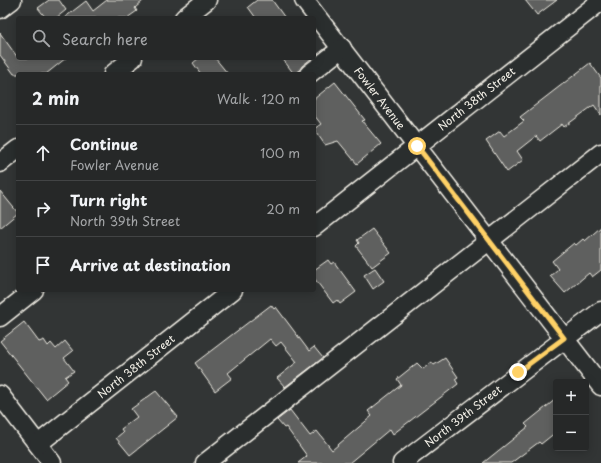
<!DOCTYPE html>
<html lang="en">
<head>
<meta charset="utf-8">
<style>
  :root { --surface:#262828; --page:#2e3030; --text:#f1f3f6; --muted:#a4a6a8; --line:#424445 }
  body { margin:0; font-family:"Playpen Sans",sans-serif; background:var(--page); color:var(--text) }
  .controls { position:absolute; right:12px; bottom:12px; display:grid; overflow:hidden; border-radius:4px; box-shadow:0 2px 10px #0003 }
  .controls button { width:36px; height:36px; display:grid; place-items:center; padding:0; border:0; border-bottom:1px solid var(--line); background:var(--surface); color:var(--text); font:20px sans-serif }
  .stop { position:absolute; width:12px; height:12px; margin:-9px; border:3px solid #ffd166; border-radius:50%; background:#fff }
  .stop.end { background:#ffd166; border-color:#fff; box-shadow:0 1px 4px #0008 }
  .list { margin:0; padding:0; list-style:none }
  h2 { display:flex; justify-content:space-between; align-items:center; height:52px; margin:0; padding:0 16px; font-size:17px }
  h2 small { font-size:13px; font-weight:400; color:var(--muted) }
  .list li { display:grid; grid-template-columns:26px 1fr auto; gap:12px; align-items:center; box-sizing:border-box; height:56px; padding:0 16px; border-top:1px solid var(--line) }
  .list b { display:block; font-size:15px; white-space:nowrap }
  .list p { margin:0; font-size:13px; white-space:nowrap; color:var(--muted) }
  .list em { font-size:13px; font-style:normal; color:var(--muted) }
  .icon { flex:none; width:22px; height:22px; fill:none; stroke:currentColor; stroke-width:2; stroke-linecap:round; stroke-linejoin:round }
  .map { position:relative; flex:none; width:601px; height:463px; overflow:hidden }
  .search { position:absolute; background:var(--surface); box-shadow:0 2px 10px #0003; left:16px; top:16px; width:300px; height:44px; display:flex; align-items:center; gap:10px; box-sizing:border-box; padding:0 14px; border-radius:4px; color:var(--muted); font-size:15px }
  .panel { position:absolute; background:var(--surface); box-shadow:0 2px 10px #0003; left:16px; top:72px; width:300px; height:220px; border-radius:4px }
  .map>svg:first-child { display:block }
  .building { fill:#5f605f; stroke:#f4f1e8 }
  .lines { fill:none; stroke-linecap:round; stroke-linejoin:round }
  .minor-casing { stroke:#f4f1e8; stroke-width:21 }
  .minor { stroke:#2a2d2e; stroke-width:18 }
  .route { stroke:#ffd166; stroke-width:5 }
  .labels { text-anchor:middle; stroke-width:3.5; stroke-linejoin:round; paint-order:stroke }
  .street-label { font-size:11px; fill:#f4f1e8; stroke:#2a2d2e }
</style>
</head>
<body>
<div class="map">
<svg width="601" height="463" viewBox="0 0 601 463">
  <rect width="100%" height="100%" fill="#323535"/>
  <filter id="ink" filterUnits="userSpaceOnUse"><feTurbulence type="fractalNoise" baseFrequency=".025" numOctaves="2"/><feDisplacementMap in="SourceGraphic" scale="8" xChannelSelector="R" yChannelSelector="G"/><feConvolveMatrix kernelMatrix="1 2 1 2 8 2 1 2 1" color-interpolation-filters="sRGB"/></filter>
  <g filter="url(#ink)">
    <g class="building">
      <polygon points="49,0 59,0 66,10 56,18 46,18 38,8"/>
      <polygon points="107,0 144,0 135,8 137,11 127,18 64,18 86,1 93,11"/>
      <polygon points="257,0 272,0 285,18 256,18 248,7"/>
      <polygon points="525,0 557,0 537,15"/>
      <polygon points="0,33 18,58 66,58 46,74 14,74 0,55"/>
      <polygon points="199,58 215,58 228,74 201,74 193,63"/>
      <polygon points="282,58 312,58 302,66 297,74 294,74"/>
      <polygon points="590,63 601,78 601,115 594,105 564,127 562,124 540,141 536,136 517,151 523,160 507,172 486,141 500,131 504,136 524,121 520,117"/>
      <polygon points="335,82 365,120 362,121 381,144 357,164 338,141 325,145 314,129 321,124 314,115 314,99"/>
      <polygon points="0,191 18,213 0,228"/>
      <polygon points="601,227 601,270 592,277 589,273 565,293 550,276 558,269 552,261 574,243 576,245 583,239 585,241"/>
      <polygon points="372,229 391,253 372,267 356,246 359,243 357,240"/>
      <polygon points="328,260 331,264 334,262 356,292 340,304 337,300 333,303 314,278 314,270"/>
      <polygon points="375,268 384,281 373,289 364,275"/>
      <polygon points="271,305 274,309 276,307 309,351 314,347 323,358 285,387 277,378 297,362 281,342 276,346 270,339 228,373 232,378 215,391 195,363"/>
      <polygon points="24,322 39,342 44,340 48,346 51,343 56,349 65,341 73,351 64,358 74,371 65,377 68,381 46,399 0,341"/>
      <polygon points="445,358 458,377 455,379 458,384 393,434 390,429 349,463 298,463 307,456 286,427 284,428 277,420 290,410 310,436 317,431 332,450 372,416 368,411 401,385 397,379 417,363 423,369 432,362 434,365"/>
      <polygon points="156,391 178,417 130,455 116,438 123,432 121,429 137,417 131,409"/>
      <polygon points="556,399 556,432 541,444 539,442 511,463 483,463 528,427 525,424"/>
    </g>
    <g class="lines">
      <g class="minor-casing">
        <g id="minor">
          <path id="s1" d="M304 0 601 386"/>
          <polyline points="0,9 12,0"/>
          <polyline points="184,18 207,0"/>
          <polyline points="113,74 133,58"/>
          <polyline points="309,74 342,48"/>
          <polyline points="0,163 18,149"/>
          <path id="s2" d="M314 227 601 1"/>
          <polyline points="0,317 34,290"/>
          <polyline points="0,395 52,463"/>
          <path id="s3" d="M38 444 233 290"/>
          <polyline points="205,463 601,153"/>
          <path id="s4" d="M402 463 601 311"/>
        </g>
      </g>
      <use href="#minor" class="minor"/>
    </g>
  </g>
  <g class="lines" filter="url(#ink)">
    <polyline class="route" points="417,146 564,338 518,372"/>
  </g>
  <g class="labels">
    <g class="street-label">
      <text dy="4" stroke="none"><textPath href="#s1" startOffset="124">Fowler Avenue</textPath></text>
      <text dy="4" stroke="none"><textPath href="#s2" startOffset="207">North 38th Street</textPath></text>
      <text dy="4" stroke="none"><textPath href="#s3" startOffset="125">North 38th Street</textPath></text>
      <text dy="4" stroke="none"><textPath href="#s4" startOffset="77">North 39th Street</textPath></text>
    </g>
  </g>
</svg>
<div class="controls">
<button>+</button>
<button>−</button>
</div>
<div class="stop" style="left:417px;top:146px"></div>
<div class="stop end" style="left:518px;top:372px"></div>
<div class="search"><svg class="icon" aria-label="search" viewBox="0 0 24 24"><circle cx="10" cy="10" r="6"/><path d="M15 15l6 6"/></svg>Search here</div>
<section class="panel">
<h2>2 min<small>Walk · 120 m</small></h2>
<ul class="list">
<li><svg class="icon" aria-label="ahead" viewBox="0 0 24 24"><path d="M12 20V5M6 11l6-6 6 6"/></svg><div><b>Continue</b><p>Fowler Avenue</p></div><em>100 m</em></li>
<li><svg class="icon" aria-label="right" viewBox="0 0 24 24"><path d="M7 20v-9h11M14 6l5 5-5 5"/></svg><div><b>Turn right</b><p>North 39th Street</p></div><em>20 m</em></li>
<li><svg class="icon" aria-label="arrive" viewBox="0 0 24 24"><path d="M6 21V4h12l-3 4 3 4H6"/></svg><div><b>Arrive at destination</b></div></li>
</ul>
</section>
</div>
</body>
</html>
